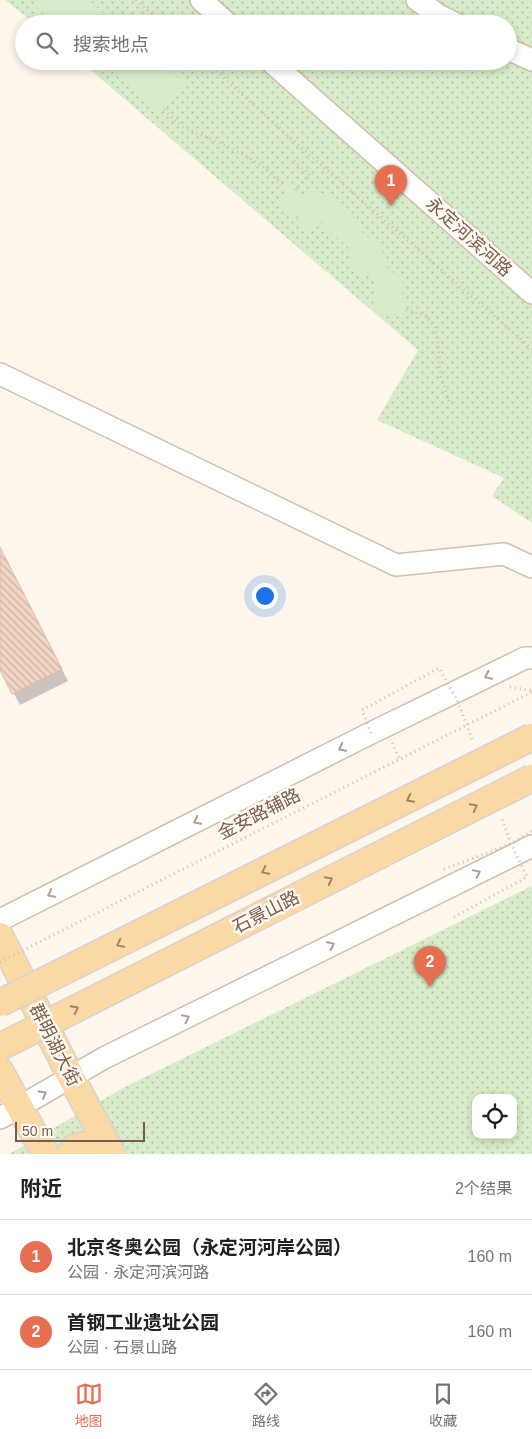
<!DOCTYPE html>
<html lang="zh">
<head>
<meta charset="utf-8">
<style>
  :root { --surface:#fff; --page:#f6f6f6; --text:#202124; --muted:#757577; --line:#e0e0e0; --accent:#e76f51 }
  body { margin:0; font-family:Helvetica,"Noto Sans SC",sans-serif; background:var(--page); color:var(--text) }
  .controls { position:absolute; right:15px; bottom:15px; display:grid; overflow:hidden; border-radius:10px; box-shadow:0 2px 8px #0003 }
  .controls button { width:45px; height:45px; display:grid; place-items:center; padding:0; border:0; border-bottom:1px solid var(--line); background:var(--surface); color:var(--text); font:25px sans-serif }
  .scale { position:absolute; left:15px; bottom:12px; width:130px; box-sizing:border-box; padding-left:5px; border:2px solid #7a5c4d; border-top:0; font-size:14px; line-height:18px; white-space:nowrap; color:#7a5c4d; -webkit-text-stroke:4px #fffaf3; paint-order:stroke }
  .you { position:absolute; left:264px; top:595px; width:18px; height:18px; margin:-12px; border:4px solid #fff; border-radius:50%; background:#1a73e8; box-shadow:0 0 0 8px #1a73e833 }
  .badge { display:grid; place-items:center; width:32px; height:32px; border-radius:50%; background:var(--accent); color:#fff; font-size:16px; font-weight:700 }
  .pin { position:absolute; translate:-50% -41px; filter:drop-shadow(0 1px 2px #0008) }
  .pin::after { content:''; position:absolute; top:26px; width:18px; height:15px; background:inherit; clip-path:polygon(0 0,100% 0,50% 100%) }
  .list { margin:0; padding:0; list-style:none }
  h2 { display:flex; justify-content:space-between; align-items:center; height:65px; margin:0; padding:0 20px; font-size:21px }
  h2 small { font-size:16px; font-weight:400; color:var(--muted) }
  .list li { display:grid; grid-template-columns:32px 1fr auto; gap:15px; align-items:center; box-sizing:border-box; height:75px; padding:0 20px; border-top:1px solid var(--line) }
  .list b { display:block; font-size:19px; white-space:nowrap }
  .list p { margin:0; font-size:16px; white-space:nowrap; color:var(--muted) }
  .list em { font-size:16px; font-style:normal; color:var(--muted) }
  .icon { flex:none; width:28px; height:28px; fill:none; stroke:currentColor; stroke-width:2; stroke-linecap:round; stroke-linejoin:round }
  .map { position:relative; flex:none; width:532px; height:1154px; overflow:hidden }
  .search { position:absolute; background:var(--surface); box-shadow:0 2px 8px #0003; left:15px; right:15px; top:15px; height:55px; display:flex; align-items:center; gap:12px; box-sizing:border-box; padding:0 18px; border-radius:28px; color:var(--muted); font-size:19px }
  .sheet { height:215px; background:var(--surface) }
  nav { display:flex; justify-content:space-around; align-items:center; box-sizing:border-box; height:70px; border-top:1px solid var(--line); background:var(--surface); font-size:14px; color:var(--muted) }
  nav a { display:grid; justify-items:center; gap:2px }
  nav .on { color:var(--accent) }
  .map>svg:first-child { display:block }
  .park { fill:url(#park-dots); fill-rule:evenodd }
  .pitch { fill:#d8ecc9 }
  .shadow { fill:#0003 }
  .building { fill:url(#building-back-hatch); stroke:#e6bba3 }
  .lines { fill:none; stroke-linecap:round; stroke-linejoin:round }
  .minor-casing { stroke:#d1beb0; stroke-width:24 }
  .major-casing { stroke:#dad1cd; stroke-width:29 }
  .path { stroke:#d9b8a5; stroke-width:3; stroke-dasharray:1 4; stroke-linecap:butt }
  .minor { stroke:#fff; stroke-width:21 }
  .major { stroke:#fbd9a5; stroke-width:26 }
  .major-bridge-casing { stroke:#dad1cd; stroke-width:29; stroke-linecap:butt }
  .path-bridge { stroke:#d9b8a5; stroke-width:3; stroke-dasharray:1 4; stroke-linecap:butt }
  .major-bridge { stroke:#fbd9a5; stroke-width:26 }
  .oneway { stroke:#af9d94 }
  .oneway2 { stroke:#a18267 }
  .labels { text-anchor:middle; stroke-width:5; stroke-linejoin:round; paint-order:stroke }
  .street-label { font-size:18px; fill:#7a5c4d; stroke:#fffaf3 }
</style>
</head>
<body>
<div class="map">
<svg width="532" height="1154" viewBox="0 0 532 1154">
  <defs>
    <pattern id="park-dots" width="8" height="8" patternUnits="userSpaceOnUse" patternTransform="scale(1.25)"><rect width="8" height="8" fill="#d8ecc9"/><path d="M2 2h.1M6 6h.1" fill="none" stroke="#b4c2a5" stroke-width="1.8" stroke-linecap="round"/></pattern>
    <pattern id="building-back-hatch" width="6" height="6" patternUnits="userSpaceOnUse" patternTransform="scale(1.25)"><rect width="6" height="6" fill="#f3d5c3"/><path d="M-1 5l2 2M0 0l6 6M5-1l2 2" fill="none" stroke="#cab0a1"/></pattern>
  </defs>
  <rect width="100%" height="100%" fill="#fdf6ec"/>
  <g class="park">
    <polygon points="5,0 532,0 532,523 492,496 504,478 377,420 418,350 80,61 508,61 508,24 36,24"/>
    <path d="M532 886V1154H9L123 1088ZM476 1098H513V1135H476Z"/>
  </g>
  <g class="pitch">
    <polygon points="40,0 89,0 116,24 56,24 35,6"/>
    <polygon points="106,61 160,61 187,85 160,114 104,64"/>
    <path d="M285 183 304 199 312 191 332 195 357 218 364 236 379 241C383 248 382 257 385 264 392 277 407 274 403 293L399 296 405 304 406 310C399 321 388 315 378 313L376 309V278L353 272 349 263 350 253 348 247 323 225 321 217 318 218C317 237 296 233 298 213 291 215 277 215 280 203 281 199 285 196 286 192L281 187Z"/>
  </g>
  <polygon class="shadow" points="0,548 68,681 20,705 0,667"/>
  <polygon class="building" points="0,547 62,669 12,694 0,670"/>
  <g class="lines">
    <g class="minor-casing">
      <g id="minor">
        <polyline points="201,0 228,24"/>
        <polyline points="417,0 440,16 456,24"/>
        <polyline points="508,49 532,60"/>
        <polyline points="270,61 532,293"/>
        <polyline points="0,374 396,565 504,554 532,567"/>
        <polyline points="0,920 371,733 525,658 532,658"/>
        <polyline points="0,1118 104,1058 532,846"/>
      </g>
    </g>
    <g class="major-casing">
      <g id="major">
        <polyline points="0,936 71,1077 112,1154"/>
        <polyline points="0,1071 45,1154"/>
        <polyline points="70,1154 75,1147 96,1144 110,1154"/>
      </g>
    </g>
    <g class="path">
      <polyline points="136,0 163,24"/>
      <polyline points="205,61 304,150 532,349"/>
      <polyline points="164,110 183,127 231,148 261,165 283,185"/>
      <polyline points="294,161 309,174 295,191"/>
      <polyline points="406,310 426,316 435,327 438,342 440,374 449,402"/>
      <polyline points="510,687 532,691"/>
      <polyline points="392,743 399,758"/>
    </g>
    <use href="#minor" class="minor"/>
    <use href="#major" class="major"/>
    <g class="major-bridge-casing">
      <g id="major-bridge">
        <polyline points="0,1003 532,737"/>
        <polyline points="0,1047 532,778"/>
      </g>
    </g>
    <g class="path-bridge">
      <polyline points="371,733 362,710 439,668 458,702 473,742"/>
      <polyline points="444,869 511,844 532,831"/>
      <polyline points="454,917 527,877 511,844 501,816"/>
      <polyline points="0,962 532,692"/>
    </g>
    <use href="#major-bridge" class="major-bridge"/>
  </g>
  <defs><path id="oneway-chevron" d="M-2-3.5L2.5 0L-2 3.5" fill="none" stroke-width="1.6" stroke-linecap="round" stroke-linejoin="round" transform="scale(1.25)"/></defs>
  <g class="oneway">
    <use href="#oneway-chevron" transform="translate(488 676) rotate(154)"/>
    <use href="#oneway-chevron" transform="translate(342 748) rotate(153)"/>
    <use href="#oneway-chevron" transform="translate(197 821) rotate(153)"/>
    <use href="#oneway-chevron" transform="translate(477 873) rotate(-26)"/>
    <use href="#oneway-chevron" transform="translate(51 894) rotate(153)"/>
    <use href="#oneway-chevron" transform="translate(331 945) rotate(-26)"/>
    <use href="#oneway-chevron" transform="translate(186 1018) rotate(-26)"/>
    <use href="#oneway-chevron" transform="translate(43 1094) rotate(-30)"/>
  </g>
  <g class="oneway2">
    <use href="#oneway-chevron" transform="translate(410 799) rotate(153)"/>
    <use href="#oneway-chevron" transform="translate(474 807) rotate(-27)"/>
    <use href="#oneway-chevron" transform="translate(265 871) rotate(154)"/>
    <use href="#oneway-chevron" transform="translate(329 880) rotate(-27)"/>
    <use href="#oneway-chevron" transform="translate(120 944) rotate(154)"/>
    <use href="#oneway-chevron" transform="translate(75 1009) rotate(-27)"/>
  </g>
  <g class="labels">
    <g class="street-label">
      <text transform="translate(469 237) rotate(42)" y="6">永定河滨河路</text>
      <text transform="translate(259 814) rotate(-27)" y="6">金安路辅路</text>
      <text transform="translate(266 912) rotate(-27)" y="6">石景山路</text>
      <text transform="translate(55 1045) rotate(63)" y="6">群明湖大街</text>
    </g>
  </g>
</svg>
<div class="controls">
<button><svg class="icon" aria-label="locate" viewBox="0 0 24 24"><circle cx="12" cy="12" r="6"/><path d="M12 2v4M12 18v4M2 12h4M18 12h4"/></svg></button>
</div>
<div class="scale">50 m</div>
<div class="you"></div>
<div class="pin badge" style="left:391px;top:206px">1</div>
<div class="pin badge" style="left:430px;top:987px">2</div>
<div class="search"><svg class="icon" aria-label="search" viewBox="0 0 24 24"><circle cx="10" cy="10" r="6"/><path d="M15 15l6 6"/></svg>搜索地点</div>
</div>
<section class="sheet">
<h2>附近<small>2个结果</small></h2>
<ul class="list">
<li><span class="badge">1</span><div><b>北京冬奥公园（永定河河岸公园）</b><p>公园 · 永定河滨河路</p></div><em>160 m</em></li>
<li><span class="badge">2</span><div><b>首钢工业遗址公园</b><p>公园 · 石景山路</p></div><em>160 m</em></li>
</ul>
</section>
<nav>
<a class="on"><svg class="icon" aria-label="map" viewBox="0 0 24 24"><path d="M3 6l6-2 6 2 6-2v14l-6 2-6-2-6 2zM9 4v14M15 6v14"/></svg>地图</a>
<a><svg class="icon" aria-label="directions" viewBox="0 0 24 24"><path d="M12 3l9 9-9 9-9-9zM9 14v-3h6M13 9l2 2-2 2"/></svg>路线</a>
<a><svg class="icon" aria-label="saved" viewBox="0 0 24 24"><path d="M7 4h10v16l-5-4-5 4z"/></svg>收藏</a>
</nav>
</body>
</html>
